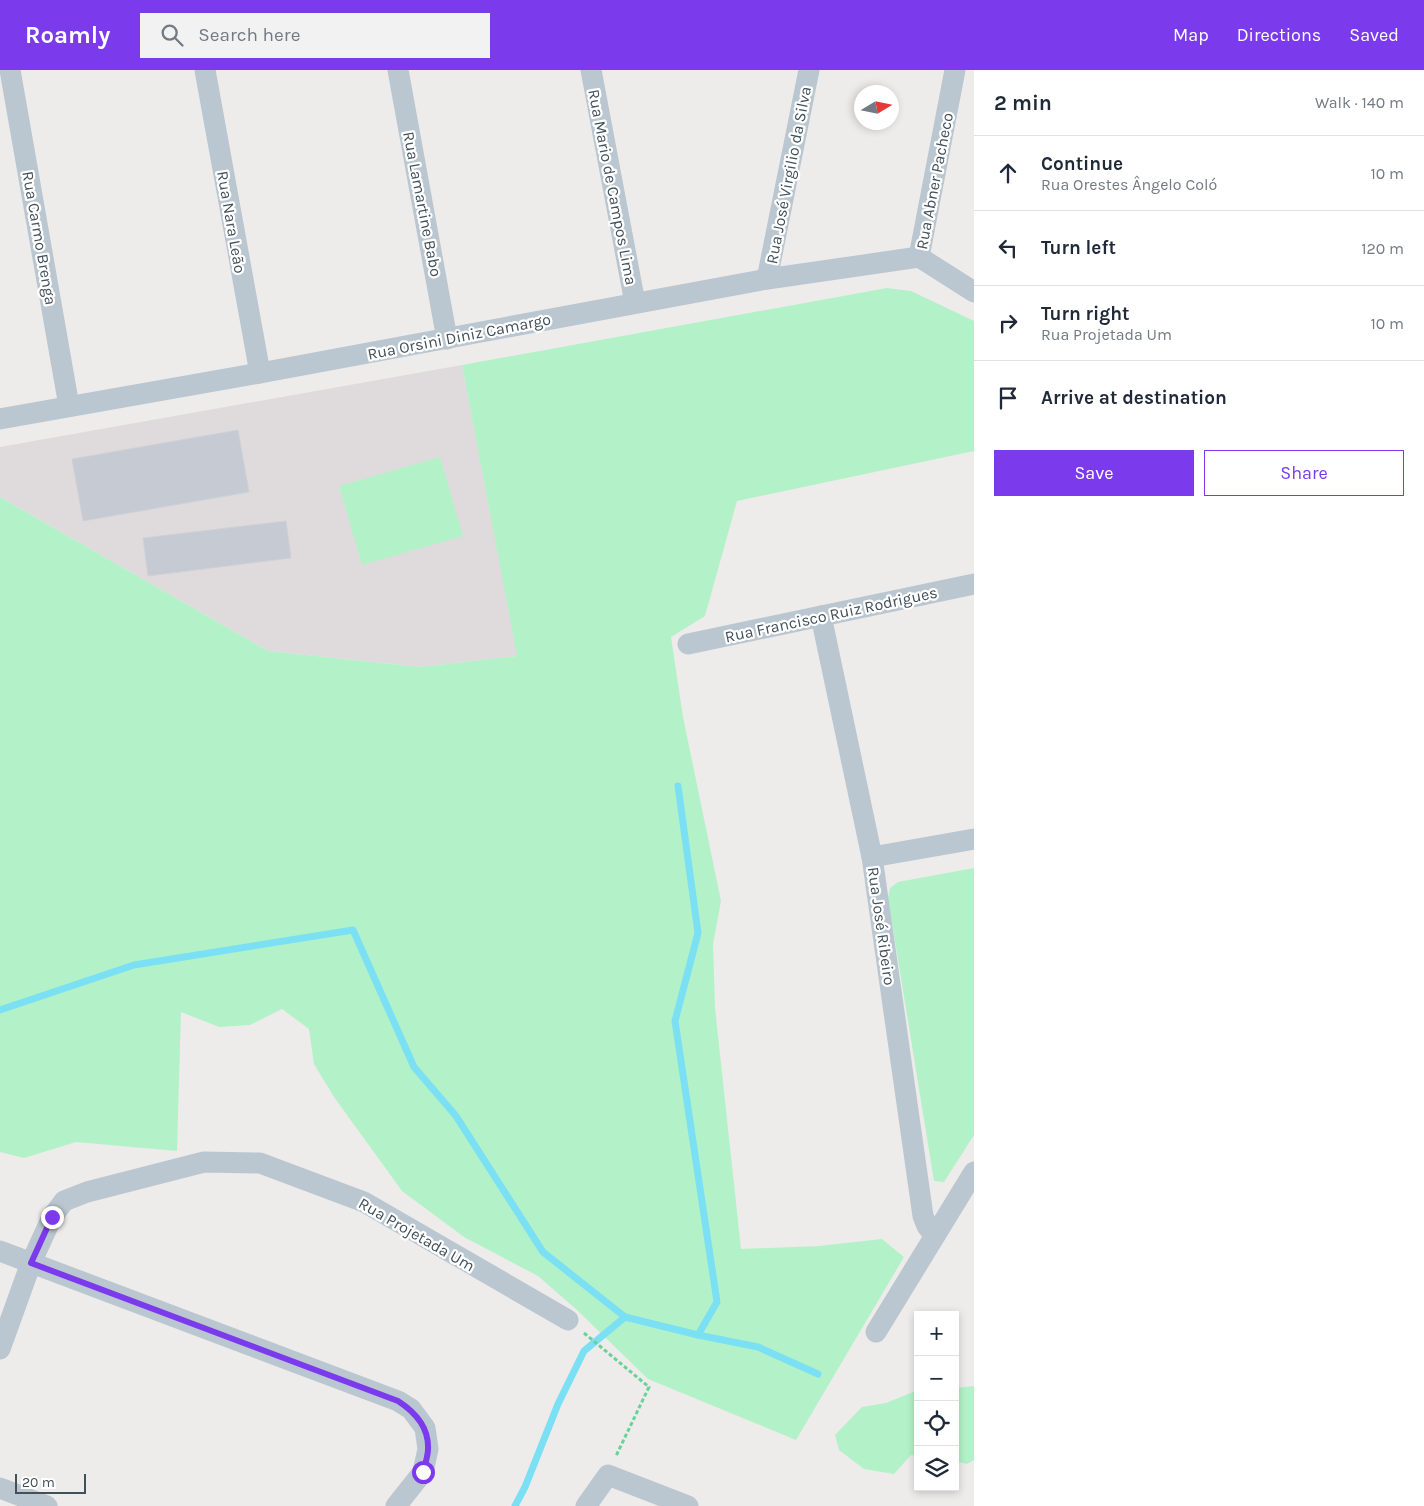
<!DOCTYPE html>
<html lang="en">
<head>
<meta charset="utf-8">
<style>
  :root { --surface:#fff; --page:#f2f2f3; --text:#1f2937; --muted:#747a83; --line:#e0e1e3; --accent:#7c3aed }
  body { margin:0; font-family:Karla,sans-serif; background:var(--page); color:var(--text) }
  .controls { position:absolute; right:15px; bottom:15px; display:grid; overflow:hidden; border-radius:0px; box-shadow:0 2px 8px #0003 }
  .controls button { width:45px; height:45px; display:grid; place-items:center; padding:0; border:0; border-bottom:1px solid var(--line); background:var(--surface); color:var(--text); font:25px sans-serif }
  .compass { position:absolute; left:854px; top:15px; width:45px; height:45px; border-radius:50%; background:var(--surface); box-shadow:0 2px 8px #0003; rotate:80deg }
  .scale { position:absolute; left:15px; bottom:12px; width:71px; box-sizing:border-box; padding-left:5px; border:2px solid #42505a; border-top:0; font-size:14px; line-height:18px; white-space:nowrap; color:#42505a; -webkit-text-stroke:4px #fff; paint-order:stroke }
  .stop { position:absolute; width:15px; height:15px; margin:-11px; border:4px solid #7c3aed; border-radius:50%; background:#fff }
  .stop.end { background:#7c3aed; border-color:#fff; box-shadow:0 1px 5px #0008 }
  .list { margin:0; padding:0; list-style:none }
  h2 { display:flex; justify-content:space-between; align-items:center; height:65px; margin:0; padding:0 20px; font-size:21px }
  h2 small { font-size:16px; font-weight:400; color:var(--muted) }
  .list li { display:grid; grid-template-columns:32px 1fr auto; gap:15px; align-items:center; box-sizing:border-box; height:75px; padding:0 20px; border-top:1px solid var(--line) }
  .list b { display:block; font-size:19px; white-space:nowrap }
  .list p { margin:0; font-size:16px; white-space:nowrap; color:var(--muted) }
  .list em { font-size:16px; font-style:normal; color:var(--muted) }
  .actions { display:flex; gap:10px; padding:15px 20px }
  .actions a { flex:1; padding:11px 0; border:1px solid var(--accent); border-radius:0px; text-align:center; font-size:18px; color:var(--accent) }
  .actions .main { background:var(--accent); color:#fff }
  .icon { flex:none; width:28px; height:28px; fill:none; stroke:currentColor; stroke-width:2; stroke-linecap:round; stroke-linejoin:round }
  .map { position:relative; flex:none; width:974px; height:1436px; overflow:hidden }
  header { display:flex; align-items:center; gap:30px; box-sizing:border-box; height:70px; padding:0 25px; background:var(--accent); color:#fff }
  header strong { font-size:24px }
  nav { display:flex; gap:28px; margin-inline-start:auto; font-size:18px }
  .search { width:350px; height:45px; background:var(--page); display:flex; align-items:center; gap:12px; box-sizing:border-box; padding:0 18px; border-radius:0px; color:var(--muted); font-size:19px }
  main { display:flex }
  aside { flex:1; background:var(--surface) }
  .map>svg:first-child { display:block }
  .education { fill:#dfdbdd }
  .green { fill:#b3f2c8 }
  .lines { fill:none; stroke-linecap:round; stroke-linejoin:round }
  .stream { stroke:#7be0f4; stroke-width:7 }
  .building { fill:#c6cad2; stroke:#ced1d8 }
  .path { stroke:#68d399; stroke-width:3; stroke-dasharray:4 2.5; stroke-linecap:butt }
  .minor { stroke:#bac7d0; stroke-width:21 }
  .route { stroke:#7c3aed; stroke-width:6 }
  .labels { text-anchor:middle; stroke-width:4.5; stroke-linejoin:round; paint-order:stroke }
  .street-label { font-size:16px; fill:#42505a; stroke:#fff }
</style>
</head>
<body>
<header>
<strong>Roamly</strong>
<div class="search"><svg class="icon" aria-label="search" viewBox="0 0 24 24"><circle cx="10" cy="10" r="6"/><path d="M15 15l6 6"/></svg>Search here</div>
<nav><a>Map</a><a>Directions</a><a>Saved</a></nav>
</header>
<main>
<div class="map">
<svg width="974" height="1436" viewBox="0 0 974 1436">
  <rect width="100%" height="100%" fill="#eeebeb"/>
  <polygon class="education" points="462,295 518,586 420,597 268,581 0,427 0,377"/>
  <g class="green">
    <polygon points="887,218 911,221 974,251 974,381 737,431 705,546 671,567 683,647 721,831 713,874 715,938 741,1179 819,1176 882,1169 904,1187 796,1370 648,1309 577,1240 538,1206 464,1167 402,1121 334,1027 314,994 309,959 282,939 250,955 219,957 181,942 177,1081 76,1072 24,1088 0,1082 0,427 268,581 420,597 517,586 462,295"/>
    <polygon points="440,387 463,466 362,495 339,416"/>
    <polygon points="974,798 974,1065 944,1112 934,1111 888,828 890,818 898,812"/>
    <polygon points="974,1316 974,1390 967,1394 955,1391 955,1318"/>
    <polygon points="918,1320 918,1386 911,1385 894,1404 864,1399 839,1380 835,1365 862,1337 886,1333"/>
  </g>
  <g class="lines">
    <g class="stream">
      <polyline points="678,716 698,863 675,951 717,1232 698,1265"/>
      <polyline points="0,940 134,895 353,860 414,997 456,1046 543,1182 625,1247 698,1265 758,1277 818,1304"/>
      <polyline points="515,1436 525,1417 558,1334 584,1281 625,1247"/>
    </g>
  </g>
  <g class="building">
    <polygon points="238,360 249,422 83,451 72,389"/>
    <polygon points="286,451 291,488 148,506 143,468"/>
  </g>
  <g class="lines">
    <polyline class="path" points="584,1263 649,1317 616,1386"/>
    <g class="minor">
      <polyline points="10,0 69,336"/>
      <polyline points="205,0 260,303"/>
      <polyline points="398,0 447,269"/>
      <polyline points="591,0 635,233"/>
      <polyline points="955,0 919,187 974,222"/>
      <polyline points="767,209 809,0"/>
      <polyline points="0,349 260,303 767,209 919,187"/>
      <polyline points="821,546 872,787 923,1146 927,1156 934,1165"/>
      <polyline points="688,574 974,514"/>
      <polyline points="872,787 974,769"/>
      <polyline points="0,1181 398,1331 411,1339 425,1358 428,1379 423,1402 396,1436"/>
      <polyline points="876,1262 974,1102"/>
      <polyline points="0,1279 31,1193 52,1147 64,1131 87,1122 204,1092 260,1093 364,1132 568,1250"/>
      <polyline points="0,1418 47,1436"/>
      <polyline points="586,1436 608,1405 688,1436"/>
    </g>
  </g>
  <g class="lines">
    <path class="route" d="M52 1147 31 1193 398 1331C415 1342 429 1358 428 1379 428 1386 425 1395 423 1402"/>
  </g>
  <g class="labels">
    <g class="street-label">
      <text transform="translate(788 105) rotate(-79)" y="6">Rua José Virgilio da Silva</text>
      <text transform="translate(934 111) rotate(-79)" y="6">Rua Abner Pacheco</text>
      <text transform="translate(613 117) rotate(79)" y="6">Rua Mario de Campos Lima</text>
      <text transform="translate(423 134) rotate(79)" y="6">Rua Lamartine Babo</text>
      <text transform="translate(232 152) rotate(80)" y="6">Rua Nara Leão</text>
      <text transform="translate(40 168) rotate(80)" y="6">Rua Carmo Brenga</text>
      <text transform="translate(459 266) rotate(-11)" y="6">Rua Orsini Diniz Camargo</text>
      <text transform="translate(831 544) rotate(-12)" y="6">Rua Francisco Ruiz Rodrigues</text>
      <text transform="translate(882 856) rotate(82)" y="6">Rua José Ribeiro</text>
      <text transform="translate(417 1164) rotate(30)" y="6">Rua Projetada Um</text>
    </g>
  </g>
</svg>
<div class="controls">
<button>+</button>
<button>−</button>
<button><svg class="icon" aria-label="locate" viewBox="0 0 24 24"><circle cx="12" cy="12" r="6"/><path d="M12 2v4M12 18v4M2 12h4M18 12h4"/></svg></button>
<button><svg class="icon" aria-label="layers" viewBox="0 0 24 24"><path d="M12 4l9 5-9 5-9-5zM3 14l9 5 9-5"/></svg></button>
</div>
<svg class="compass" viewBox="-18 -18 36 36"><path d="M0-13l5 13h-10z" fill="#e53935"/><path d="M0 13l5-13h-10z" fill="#747a83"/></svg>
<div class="scale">20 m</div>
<div class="stop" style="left:423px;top:1402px"></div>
<div class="stop end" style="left:52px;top:1147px"></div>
</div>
<aside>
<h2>2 min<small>Walk · 140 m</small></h2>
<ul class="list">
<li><svg class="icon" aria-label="ahead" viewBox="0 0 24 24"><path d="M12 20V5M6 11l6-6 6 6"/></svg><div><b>Continue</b><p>Rua Orestes Ângelo Coló</p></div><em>10 m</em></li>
<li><svg class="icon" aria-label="left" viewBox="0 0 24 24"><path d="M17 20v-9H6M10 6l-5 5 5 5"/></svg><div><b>Turn left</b></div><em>120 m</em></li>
<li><svg class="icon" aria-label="right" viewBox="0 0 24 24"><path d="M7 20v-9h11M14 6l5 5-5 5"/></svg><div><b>Turn right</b><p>Rua Projetada Um</p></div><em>10 m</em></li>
<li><svg class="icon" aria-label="arrive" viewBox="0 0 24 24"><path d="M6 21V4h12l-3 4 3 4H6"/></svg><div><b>Arrive at destination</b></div></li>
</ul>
<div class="actions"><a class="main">Save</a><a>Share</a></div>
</aside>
</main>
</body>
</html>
